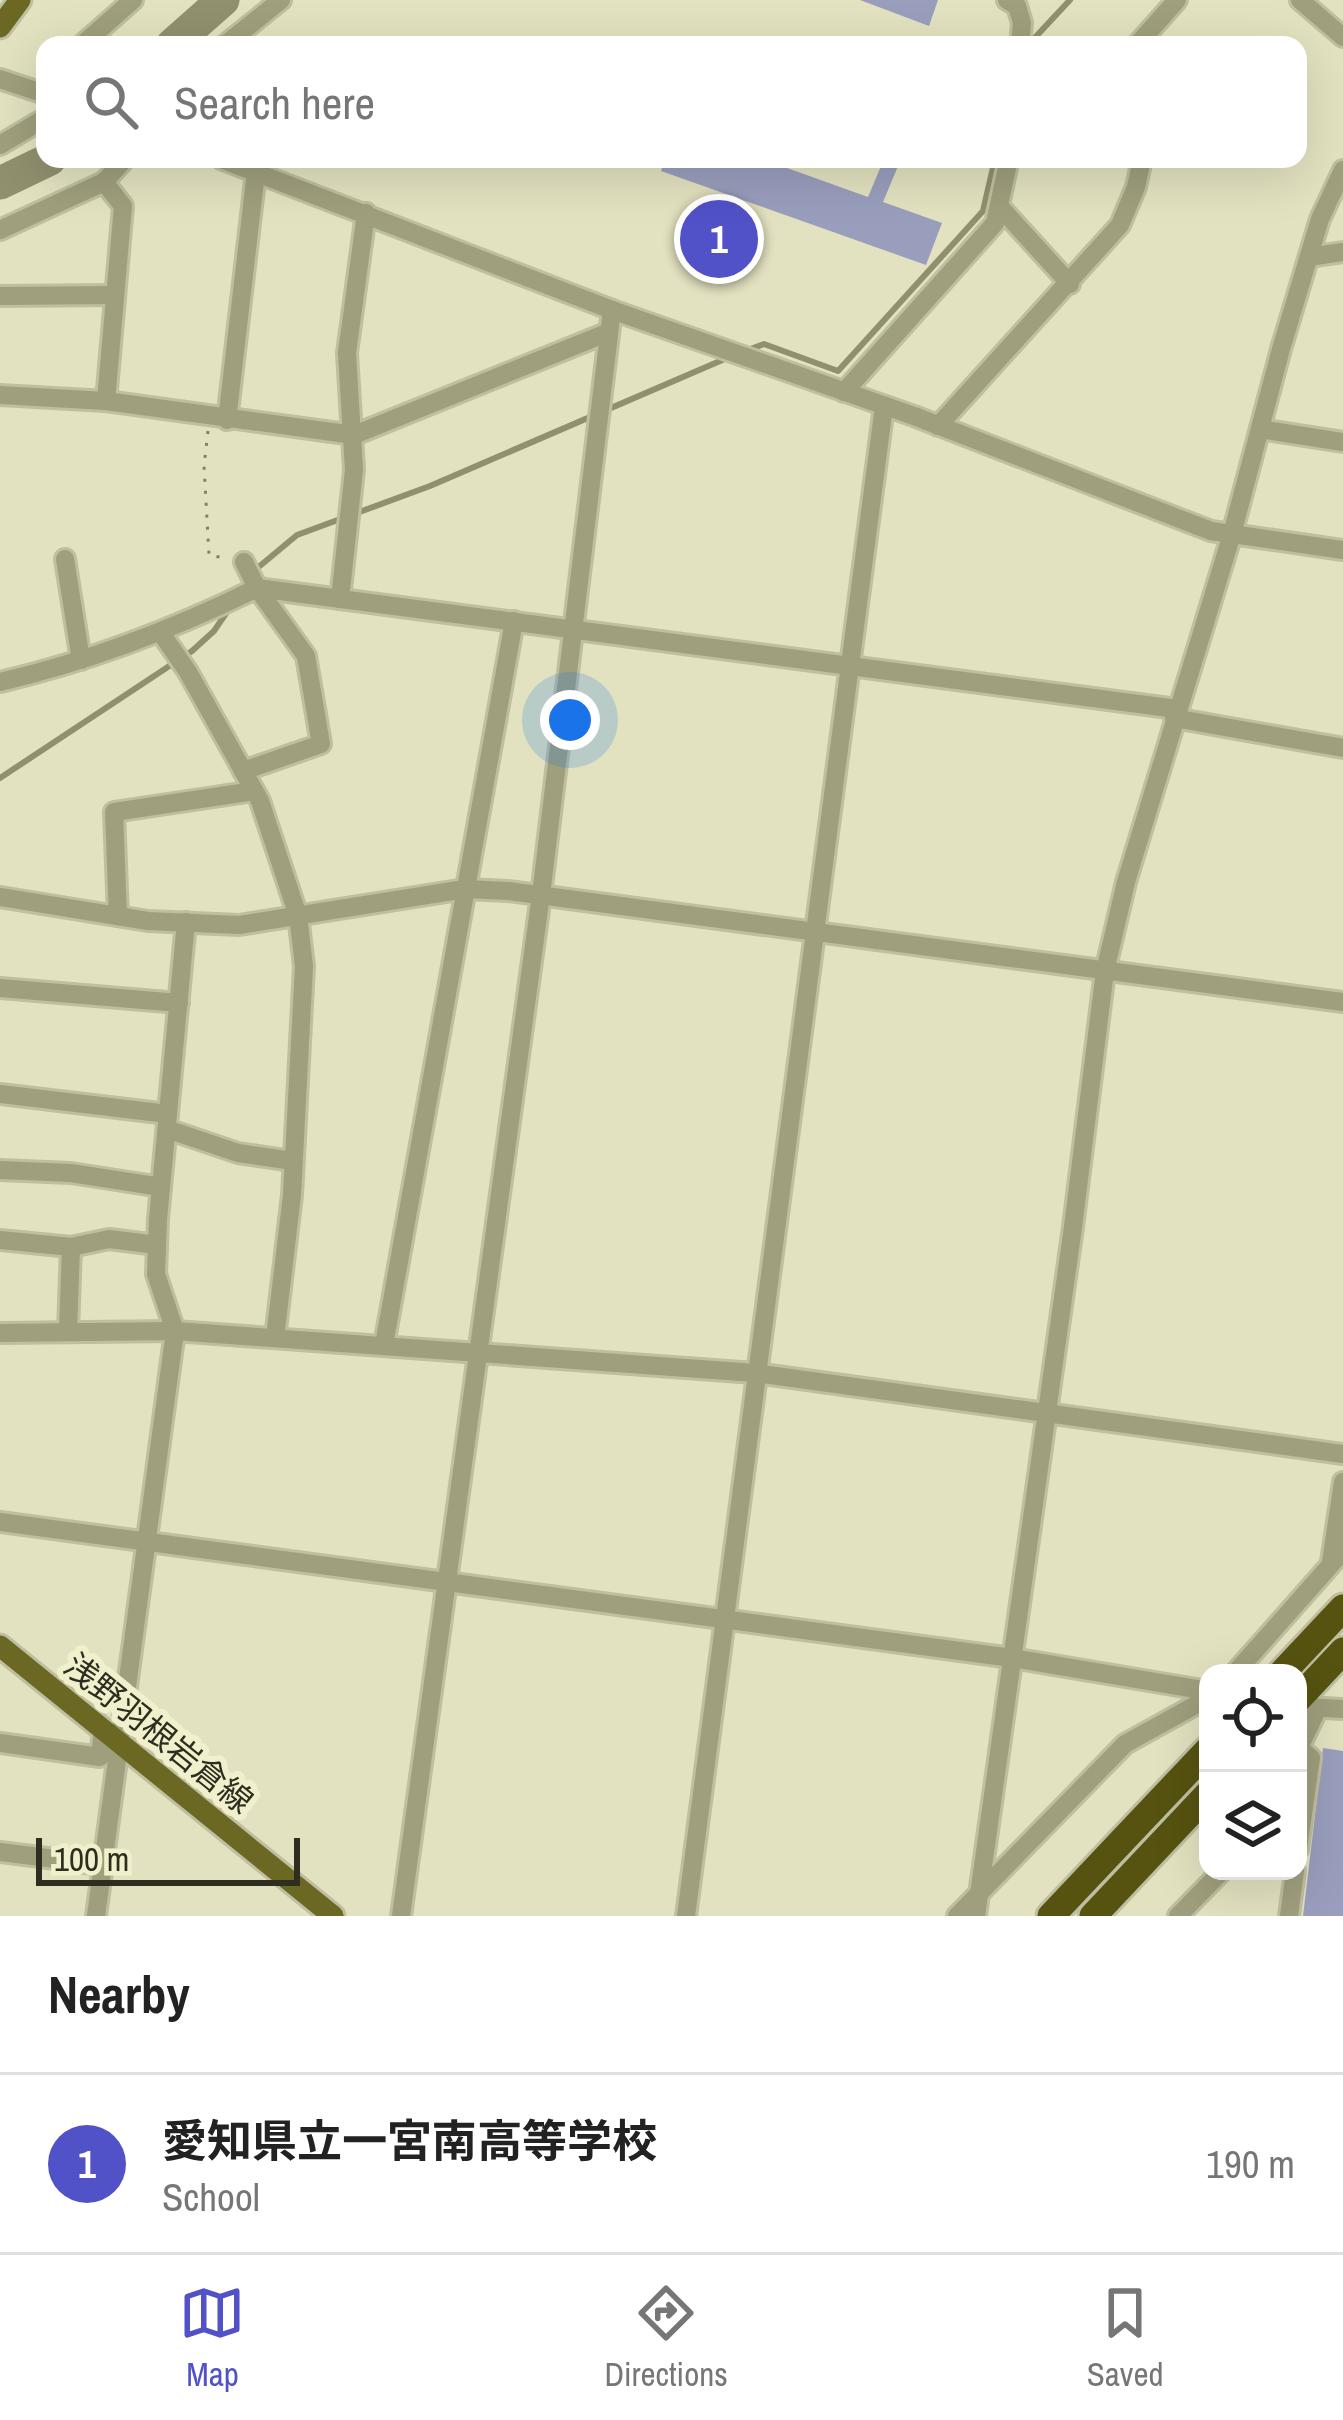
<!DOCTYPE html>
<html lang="en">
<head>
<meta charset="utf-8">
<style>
  :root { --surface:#fff; --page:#f6f6f6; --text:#222; --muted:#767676; --line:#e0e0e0; --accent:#5151c8 }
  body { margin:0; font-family:"Archivo Narrow","Noto Sans JP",sans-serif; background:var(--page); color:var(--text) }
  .controls { position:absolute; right:36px; bottom:36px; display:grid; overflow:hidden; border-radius:24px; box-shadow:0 12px 48px #0002 }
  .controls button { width:108px; height:108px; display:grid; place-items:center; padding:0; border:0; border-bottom:3px solid var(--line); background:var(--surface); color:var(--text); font:60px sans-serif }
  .scale { position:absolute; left:36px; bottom:30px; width:264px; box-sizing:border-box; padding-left:12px; border:6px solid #2e2d20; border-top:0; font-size:33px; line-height:42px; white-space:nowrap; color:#2e2d20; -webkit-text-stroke:9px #f0f0cd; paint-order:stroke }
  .you { position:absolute; left:570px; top:720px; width:42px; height:42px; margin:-30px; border:9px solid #fff; border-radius:50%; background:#1a73e8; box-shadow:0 0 0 18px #1a73e833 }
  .badge { display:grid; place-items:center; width:78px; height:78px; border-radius:50%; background:var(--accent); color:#fff; font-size:39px; font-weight:700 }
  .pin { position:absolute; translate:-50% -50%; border:6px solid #fff; box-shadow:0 3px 12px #0006 }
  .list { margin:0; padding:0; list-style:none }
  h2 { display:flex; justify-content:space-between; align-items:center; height:156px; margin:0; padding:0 48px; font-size:51px }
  h2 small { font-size:39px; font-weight:400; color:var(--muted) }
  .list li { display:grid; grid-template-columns:78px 1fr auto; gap:36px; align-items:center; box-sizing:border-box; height:180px; padding:0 48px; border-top:3px solid var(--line) }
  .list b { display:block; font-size:45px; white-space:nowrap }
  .list p { margin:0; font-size:39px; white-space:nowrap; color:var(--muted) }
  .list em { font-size:39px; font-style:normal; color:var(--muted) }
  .icon { flex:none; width:66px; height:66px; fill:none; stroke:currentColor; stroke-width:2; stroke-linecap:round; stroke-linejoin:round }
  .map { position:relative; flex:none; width:1343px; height:1916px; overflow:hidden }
  .search { position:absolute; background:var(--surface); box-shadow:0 12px 48px #0002; left:36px; right:36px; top:36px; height:132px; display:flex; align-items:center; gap:30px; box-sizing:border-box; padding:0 42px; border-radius:24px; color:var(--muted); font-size:45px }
  .sheet { height:336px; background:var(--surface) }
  nav { display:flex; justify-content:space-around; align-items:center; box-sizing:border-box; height:168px; border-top:3px solid var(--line); background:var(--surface); font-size:33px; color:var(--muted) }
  nav a { display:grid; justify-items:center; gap:6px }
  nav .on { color:var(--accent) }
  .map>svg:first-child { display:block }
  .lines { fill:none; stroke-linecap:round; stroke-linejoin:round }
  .stream { stroke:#90906f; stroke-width:6 }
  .river { stroke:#90906f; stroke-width:33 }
  .building { fill:#999ebd }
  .minor-casing { stroke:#bebea0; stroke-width:24 }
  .major-casing { stroke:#bebea0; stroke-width:27 }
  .highway-casing { stroke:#bebea0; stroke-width:33 }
  .path { stroke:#81806a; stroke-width:3; stroke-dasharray:3 9; stroke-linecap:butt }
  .minor { stroke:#9f9f7d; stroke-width:18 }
  .major { stroke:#6a6822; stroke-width:21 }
  .highway { stroke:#565310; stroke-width:27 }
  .labels { text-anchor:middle; stroke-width:12; stroke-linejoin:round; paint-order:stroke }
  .street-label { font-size:33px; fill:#2e2d20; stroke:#f0f0cd }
</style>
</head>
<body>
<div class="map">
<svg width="1343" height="1916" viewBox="0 0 1343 1916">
  <rect width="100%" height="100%" fill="#e2e2c0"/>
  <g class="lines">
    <g class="stream">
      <polyline points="1028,45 1070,0"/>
      <polyline points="745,351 764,344 838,371 983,211 995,159"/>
      <polyline points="255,570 297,535 430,486 727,358"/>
      <polyline points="0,778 192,651 214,631 231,606"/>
    </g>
    <g class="river">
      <polyline points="172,45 223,0"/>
      <polyline points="0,183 50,159"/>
    </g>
  </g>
  <g class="building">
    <polygon points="860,0 938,0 929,26"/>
    <polygon points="665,159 762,159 868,197 884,159 901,159 883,202 942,223 926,265 661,171"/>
    <polygon points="1323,1748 1343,1751 1343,1916 1303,1916"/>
  </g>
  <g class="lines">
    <g class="minor-casing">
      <g id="minor">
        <polyline points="1007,0 1017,6 1022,23 1020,45"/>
        <polyline points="1300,0 1343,37"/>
        <polyline points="82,45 133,0"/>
        <polyline points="225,45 281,0"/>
        <polyline points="1137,45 1177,0"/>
        <polyline points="0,79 45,94"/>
        <polyline points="0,145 45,118"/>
        <polyline points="221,159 612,310 914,416 1211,531 1343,550"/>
        <polyline points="104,182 125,159"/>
        <polyline points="999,206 1070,284"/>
        <polyline points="0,230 104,182 123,206 106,401"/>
        <polyline points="1309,257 1343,252"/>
        <polyline points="0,296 115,295"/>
        <polyline points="844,392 995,223 1009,159"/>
        <polyline points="0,395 106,401 354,435 609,332"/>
        <polyline points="227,420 256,172"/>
        <polyline points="938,426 1120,225 1136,187 1142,159"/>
        <polyline points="1260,429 1343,442"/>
        <polyline points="65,559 81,660"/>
        <polyline points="340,599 354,470 347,353 366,213"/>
        <polyline points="161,633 188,672 260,801 298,916 304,966 292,1195 275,1338"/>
        <path d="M0 682C90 661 174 629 257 588L1177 709"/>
        <polyline points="1174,718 1343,748"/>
        <polyline points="243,771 321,744 306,656 257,588 244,562"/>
        <polyline points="0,897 148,921 239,925 465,889 508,891 1343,1002"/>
        <polyline points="118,916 114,812 254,791"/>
        <polyline points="0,988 179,1003"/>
        <polyline points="0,1094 168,1114"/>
        <polyline points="167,1129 238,1153 293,1161"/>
        <polyline points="0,1170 71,1173 161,1187"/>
        <polyline points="0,1240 71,1247 109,1239 157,1245"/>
        <polyline points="68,1331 71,1247"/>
        <polyline points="0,1333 175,1331 755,1373 1343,1454"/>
        <polyline points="384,1345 514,621"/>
        <polyline points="0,1522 1012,1658 1208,1691"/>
        <polyline points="1331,1562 1343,1482"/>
        <polyline points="1235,1673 1343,1551"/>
        <polyline points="1306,1707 1343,1709"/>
        <polyline points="0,1743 100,1757 103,1730"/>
        <polyline points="1298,1750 1318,1708"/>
        <polyline points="1298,1849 1311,1758 1299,1748"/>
        <polyline points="0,1852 102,1865"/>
        <polyline points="96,1916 175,1331 156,1274 158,1219 186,922"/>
        <polyline points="401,1916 541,895 612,310"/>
        <polyline points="686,1916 884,406"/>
        <polyline points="957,1916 1125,1744 1208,1698"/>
        <polyline points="976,1916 1073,1227 1105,971 1126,882 1232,534 1281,349 1320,219 1343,170"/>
        <polyline points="1178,1916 1222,1871"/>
        <polyline points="1289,1916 1295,1871"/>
      </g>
    </g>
    <g class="major-casing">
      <g id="major">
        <polyline points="0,27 20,0"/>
        <polyline points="0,1646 333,1916"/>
      </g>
    </g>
    <g class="highway-casing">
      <g id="highway">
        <polyline points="1282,1673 1343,1608"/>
        <polyline points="1298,1699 1343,1651"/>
        <polyline points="1051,1916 1208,1750"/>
        <polyline points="1093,1916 1208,1794"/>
      </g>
    </g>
    <polyline class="path" points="208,431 204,466 209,555 225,558"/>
    <use href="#minor" class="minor"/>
    <use href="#major" class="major"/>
    <use href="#highway" class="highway"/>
  </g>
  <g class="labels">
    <g class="street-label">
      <text transform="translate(159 1733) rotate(39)" y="12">浅野羽根岩倉線</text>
    </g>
  </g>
</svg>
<div class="controls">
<button><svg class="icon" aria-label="locate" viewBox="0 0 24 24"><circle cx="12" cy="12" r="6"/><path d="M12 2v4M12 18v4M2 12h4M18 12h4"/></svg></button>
<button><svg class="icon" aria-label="layers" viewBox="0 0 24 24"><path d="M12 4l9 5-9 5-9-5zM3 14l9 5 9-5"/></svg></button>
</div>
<div class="scale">100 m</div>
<div class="you"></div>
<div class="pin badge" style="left:719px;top:239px">1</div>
<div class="search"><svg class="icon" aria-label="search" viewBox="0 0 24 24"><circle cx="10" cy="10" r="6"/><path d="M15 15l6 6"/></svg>Search here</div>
</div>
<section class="sheet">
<h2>Nearby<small></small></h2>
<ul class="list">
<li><span class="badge">1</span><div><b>愛知県立一宮南高等学校</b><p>School</p></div><em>190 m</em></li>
</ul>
</section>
<nav>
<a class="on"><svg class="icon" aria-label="map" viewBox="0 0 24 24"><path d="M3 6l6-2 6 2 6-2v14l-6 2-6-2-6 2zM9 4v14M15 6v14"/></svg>Map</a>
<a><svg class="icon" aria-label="directions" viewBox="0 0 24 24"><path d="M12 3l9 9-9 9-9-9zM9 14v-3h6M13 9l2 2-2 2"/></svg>Directions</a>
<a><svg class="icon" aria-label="saved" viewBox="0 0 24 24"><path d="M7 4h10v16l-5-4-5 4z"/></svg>Saved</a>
</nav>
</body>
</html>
